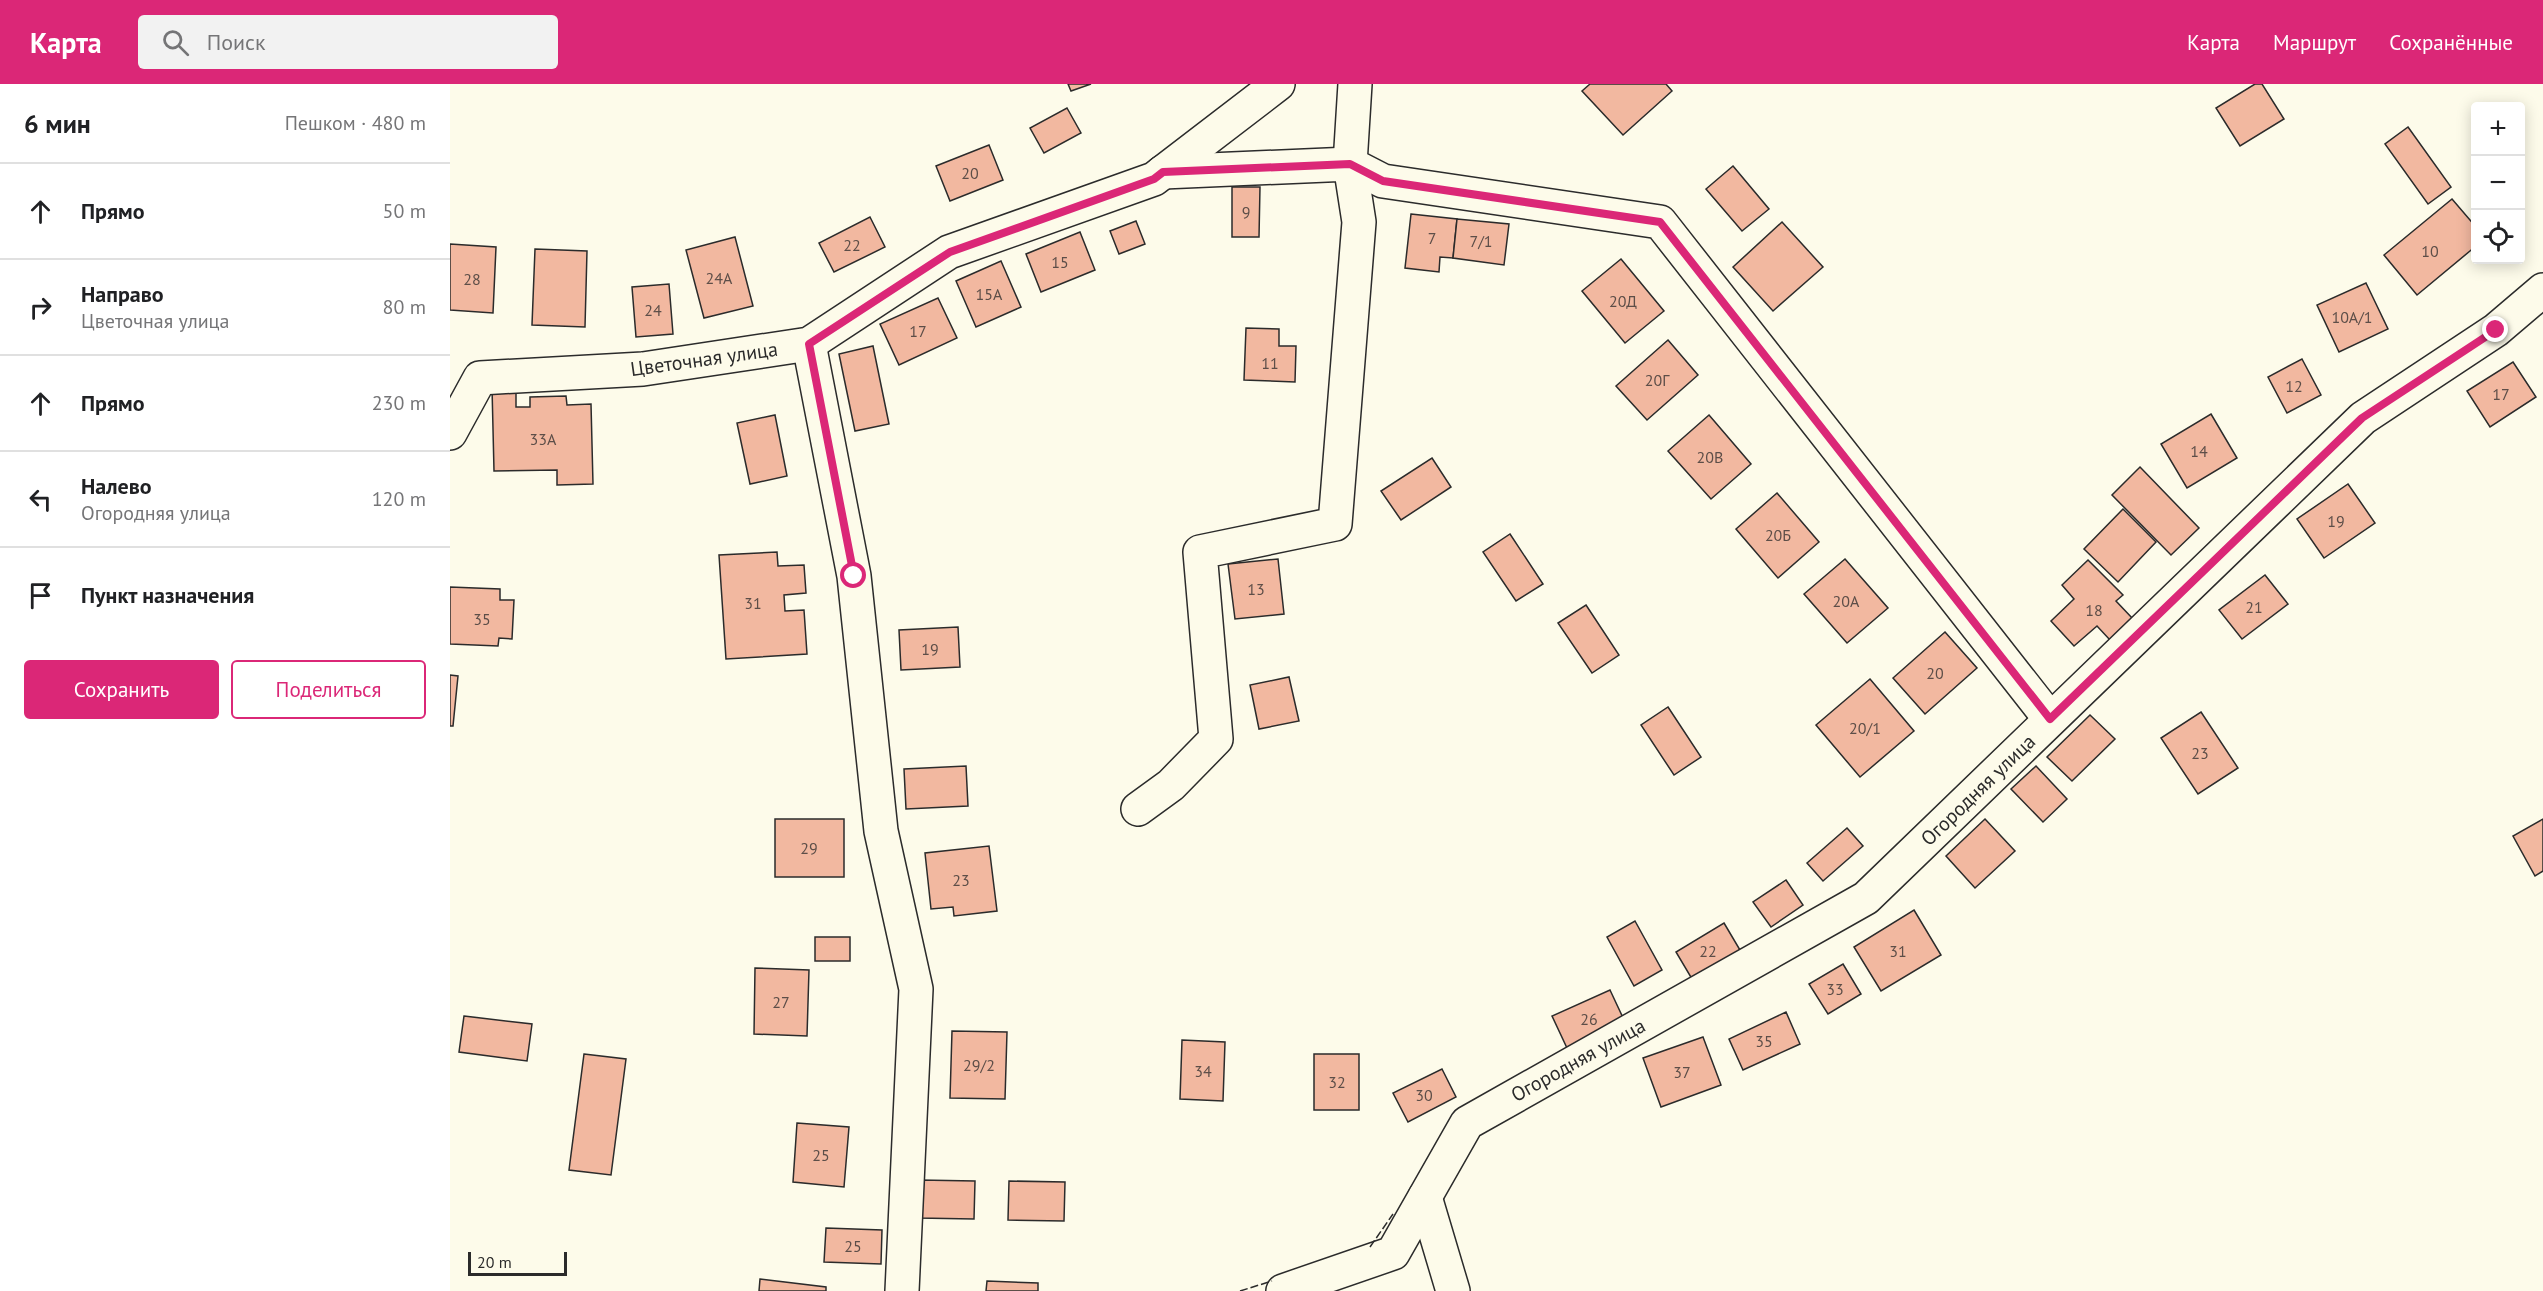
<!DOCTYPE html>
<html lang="ru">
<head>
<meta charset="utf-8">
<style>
  :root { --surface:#fff; --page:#f2f2f2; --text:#202124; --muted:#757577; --line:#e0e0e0; --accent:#db2777 }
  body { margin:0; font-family:"PT Sans",sans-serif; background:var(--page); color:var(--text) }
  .controls { position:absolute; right:18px; top:18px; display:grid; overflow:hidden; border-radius:6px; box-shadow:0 3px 15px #0003 }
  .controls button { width:54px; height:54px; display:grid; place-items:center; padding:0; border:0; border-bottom:2px solid var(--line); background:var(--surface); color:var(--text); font:30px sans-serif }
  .scale { position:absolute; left:18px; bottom:15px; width:99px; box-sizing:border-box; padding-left:6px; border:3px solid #2b2b2b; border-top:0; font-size:16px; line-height:21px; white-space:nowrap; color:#2b2b2b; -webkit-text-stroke:4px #fdfbea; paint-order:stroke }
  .stop { position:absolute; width:18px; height:18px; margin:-14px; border:4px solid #db2777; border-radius:50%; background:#fff }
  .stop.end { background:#db2777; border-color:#fff; box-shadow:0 2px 6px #0008 }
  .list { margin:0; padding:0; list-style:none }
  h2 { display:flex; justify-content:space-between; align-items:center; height:78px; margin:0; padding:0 24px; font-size:26px }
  h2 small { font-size:20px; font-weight:400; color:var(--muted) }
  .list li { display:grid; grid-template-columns:39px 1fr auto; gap:18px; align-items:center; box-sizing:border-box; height:96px; padding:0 24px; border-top:2px solid var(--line) }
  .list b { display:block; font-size:22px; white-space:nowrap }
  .list p { margin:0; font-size:20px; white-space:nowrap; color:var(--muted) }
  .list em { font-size:20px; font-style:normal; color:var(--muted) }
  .actions { display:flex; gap:12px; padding:18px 24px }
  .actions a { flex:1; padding:14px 0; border:2px solid var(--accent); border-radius:6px; text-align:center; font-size:21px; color:var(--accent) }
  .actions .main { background:var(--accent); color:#fff }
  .icon { flex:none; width:33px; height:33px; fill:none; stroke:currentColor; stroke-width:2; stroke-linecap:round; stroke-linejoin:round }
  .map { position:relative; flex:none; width:2093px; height:1207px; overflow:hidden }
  header { display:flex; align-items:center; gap:36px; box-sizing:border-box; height:84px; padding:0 30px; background:var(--accent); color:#fff }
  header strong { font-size:28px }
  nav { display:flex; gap:33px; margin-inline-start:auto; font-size:21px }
  .search { width:420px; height:54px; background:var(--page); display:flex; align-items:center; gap:15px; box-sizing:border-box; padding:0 21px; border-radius:6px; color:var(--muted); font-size:22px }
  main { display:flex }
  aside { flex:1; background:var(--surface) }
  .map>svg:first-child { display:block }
  .building { fill:#f2b8a0; stroke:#2b2b2b; stroke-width:1.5 }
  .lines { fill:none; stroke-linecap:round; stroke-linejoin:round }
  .minor-casing { stroke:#2b2b2b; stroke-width:36 }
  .minor { stroke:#fdfbea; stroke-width:33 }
  .fence { stroke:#2b2b2b; stroke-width:1.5; stroke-dasharray:8 3; stroke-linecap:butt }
  .route { stroke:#db2777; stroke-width:8 }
  .labels { text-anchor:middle; stroke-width:4.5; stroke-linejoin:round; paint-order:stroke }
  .number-label { font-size:16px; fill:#5d4e48 }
  .street-label { font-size:20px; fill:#2b2b2b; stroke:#fdfbea }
</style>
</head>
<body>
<header>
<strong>Карта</strong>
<div class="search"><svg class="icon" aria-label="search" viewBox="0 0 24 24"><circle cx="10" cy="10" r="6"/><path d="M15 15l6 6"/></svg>Поиск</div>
<nav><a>Карта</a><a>Маршрут</a><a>Сохранённые</a></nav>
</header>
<main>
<aside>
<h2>6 мин<small>Пешком · 480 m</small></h2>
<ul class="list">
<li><svg class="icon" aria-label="ahead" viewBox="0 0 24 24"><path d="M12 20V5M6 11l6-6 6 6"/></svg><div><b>Прямо</b></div><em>50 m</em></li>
<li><svg class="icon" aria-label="right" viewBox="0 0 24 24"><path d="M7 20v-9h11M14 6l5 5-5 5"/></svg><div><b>Направо</b><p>Цветочная улица</p></div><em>80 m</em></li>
<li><svg class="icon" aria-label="ahead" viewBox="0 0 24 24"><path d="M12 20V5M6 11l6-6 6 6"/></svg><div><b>Прямо</b></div><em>230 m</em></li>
<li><svg class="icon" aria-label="left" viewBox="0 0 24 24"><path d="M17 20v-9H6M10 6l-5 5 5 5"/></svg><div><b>Налево</b><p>Огородняя улица</p></div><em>120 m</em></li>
<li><svg class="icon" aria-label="arrive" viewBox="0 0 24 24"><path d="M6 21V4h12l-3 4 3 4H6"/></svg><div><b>Пункт назначения</b></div></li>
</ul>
<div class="actions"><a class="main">Сохранить</a><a>Поделиться</a></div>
</aside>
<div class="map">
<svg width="2093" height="1207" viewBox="0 0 2093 1207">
  <rect width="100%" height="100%" fill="#fdfbea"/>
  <g class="building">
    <polygon points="618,0 641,0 621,7"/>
    <polygon points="1140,0 1216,0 1222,7 1173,51 1132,7"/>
    <polygon points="1805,0 1812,0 1834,35 1790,62 1766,24"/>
    <polygon points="617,24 631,49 594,69 580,44"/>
    <polygon points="1958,43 2001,103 1978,120 1935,60"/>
    <polygon points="539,61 553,96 500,117 486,82"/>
    <polygon points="1283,82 1319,125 1292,147 1256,105"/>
    <polygon points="782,103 810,103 809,153 782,153"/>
    <polygon points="2002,115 2026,143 2026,162 1967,211 1934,171"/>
    <polygon points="961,130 1007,135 1003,174 990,173 989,188 955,184"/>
    <polygon points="420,133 435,163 384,188 369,159"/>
    <polygon points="1007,135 1059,140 1054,181 1003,174"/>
    <polygon points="686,137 695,160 669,170 660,147"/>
    <polygon points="1332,138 1373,183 1323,227 1283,183"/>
    <polygon points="630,148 645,186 591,208 576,170"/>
    <polygon points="285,153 303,222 254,234 236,166"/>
    <polygon points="0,160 46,163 43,229 0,226"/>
    <polygon points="85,165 137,167 135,243 82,241"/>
    <polygon points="1171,175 1214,227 1175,259 1132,207"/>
    <polygon points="551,177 571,223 526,243 506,197"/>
    <polygon points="1916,199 1938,245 1889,268 1867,221"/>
    <polygon points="219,200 223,250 186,253 182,203"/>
    <polygon points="488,214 507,254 449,281 430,240"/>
    <polygon points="796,244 829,245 829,262 846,262 845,298 794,296"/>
    <polygon points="1218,256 1248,291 1197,336 1166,302"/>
    <polygon points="423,262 439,340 405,347 389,270"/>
    <polygon points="1852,275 1871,311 1837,329 1818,293"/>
    <polygon points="2063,278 2086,313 2040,343 2017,307"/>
    <polygon points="66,302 66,323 80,323 80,313 116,312 117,321 141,320 143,400 107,401 107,386 44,387 42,303"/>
    <polygon points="1761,330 1787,374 1737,404 1711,360"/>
    <polygon points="325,331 337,392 300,400 287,339"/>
    <polygon points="1259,331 1301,380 1261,415 1218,367"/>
    <polygon points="982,374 1001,403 951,436 931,407"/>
    <polygon points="1690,383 1749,444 1721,471 1662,411"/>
    <polygon points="1898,400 1925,439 1874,474 1847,435"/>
    <polygon points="1327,409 1369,458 1328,494 1286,445"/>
    <polygon points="1673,425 1706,458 1668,498 1634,465"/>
    <polygon points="1060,450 1093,500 1066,517 1033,468"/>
    <polygon points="327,468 328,482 354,481 356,509 334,511 335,527 354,526 357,570 276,575 269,471"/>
    <polygon points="828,475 834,530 785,535 778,480"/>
    <polygon points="1395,475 1438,524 1397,559 1354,510"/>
    <polygon points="1638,476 1673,511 1666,517 1683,535 1660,556 1647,542 1624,562 1601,537 1624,515 1612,501"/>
    <polygon points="1815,491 1838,520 1792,555 1769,526"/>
    <polygon points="0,503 50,505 50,516 64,516 62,555 49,554 48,562 0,560"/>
    <polygon points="1136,521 1169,571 1142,589 1108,539"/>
    <polygon points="508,543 510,583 451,586 449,546"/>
    <polygon points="1495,548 1527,584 1475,630 1443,594"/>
    <polygon points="0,591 8,592 3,642 0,642"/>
    <polygon points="839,593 849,637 809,645 800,601"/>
    <polygon points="1420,595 1464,647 1410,693 1366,641"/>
    <polygon points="1218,623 1251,673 1224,691 1191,641"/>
    <polygon points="1751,628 1788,684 1748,710 1711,654"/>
    <polygon points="1640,631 1665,655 1622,697 1597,673"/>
    <polygon points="516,682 518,722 456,725 454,685"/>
    <polygon points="1586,682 1617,715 1593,738 1561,705"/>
    <rect x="325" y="735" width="69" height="58"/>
    <polygon points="1535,735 1565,767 1525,804 1496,772"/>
    <polygon points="2093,735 2093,787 2085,792 2063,752"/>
    <polygon points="1397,744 1413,762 1373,797 1357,779"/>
    <polygon points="539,762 547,827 504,832 503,823 481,825 475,769"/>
    <polygon points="1336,796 1353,821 1321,843 1303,818"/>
    <polygon points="1464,826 1491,871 1431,907 1404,863"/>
    <polygon points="1185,837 1212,886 1184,902 1157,853"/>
    <polygon points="1274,839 1290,866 1242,895 1226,868"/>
    <rect x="365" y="853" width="35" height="24"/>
    <polygon points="1393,880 1411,910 1378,930 1359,900"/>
    <polygon points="305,884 359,886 357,952 304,950"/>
    <polygon points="1160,906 1175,938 1117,964 1102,932"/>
    <polygon points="1336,928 1350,960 1293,986 1279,955"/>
    <polygon points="14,932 82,940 77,977 9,968"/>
    <polygon points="502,947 557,948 555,1015 500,1014"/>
    <polygon points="1253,953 1271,1001 1211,1023 1193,974"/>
    <polygon points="732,956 775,958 773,1017 730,1015"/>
    <polygon points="134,970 176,975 161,1091 119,1086"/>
    <rect x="864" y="970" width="45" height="56"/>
    <polygon points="992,985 1006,1013 958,1038 943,1009"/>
    <polygon points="347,1039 399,1043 394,1103 343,1098"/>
    <polygon points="469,1096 525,1097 524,1135 468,1134"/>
    <polygon points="559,1097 615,1098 614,1137 558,1136"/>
    <polygon points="376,1144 432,1146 431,1180 374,1178"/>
    <polygon points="310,1195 376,1203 376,1207 309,1207"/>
    <polygon points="537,1197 588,1199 588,1207 536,1207"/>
  </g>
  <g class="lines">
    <g class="minor-casing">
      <g id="minor">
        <polyline points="905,0 900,80 933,97 1210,138 1600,635"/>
        <polyline points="359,260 404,492 431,747 466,905 452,1207"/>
        <polyline points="0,349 30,294 193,285 359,260 499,168 704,95 828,0"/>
        <polyline points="688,725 721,701 766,655 750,468 885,440 909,138 900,80 713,88"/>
        <polyline points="975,1113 1003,1207"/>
        <polyline points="833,1207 943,1169 1017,1039 1416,814 1913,334 2046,246 2093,206"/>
      </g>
    </g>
    <use href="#minor" class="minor"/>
    <g class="fence">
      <polyline points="920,1163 943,1130"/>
      <polyline points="790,1207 822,1197"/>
    </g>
  </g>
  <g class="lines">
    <polyline class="route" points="404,492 359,260 500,168 704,95 713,88 900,80 933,97 1210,138 1600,635 1912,334 2046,246"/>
  </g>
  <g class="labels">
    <g class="number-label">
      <text x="520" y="95">20</text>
      <text x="796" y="134">9</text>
      <text x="982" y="160">7</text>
      <text x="1031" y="163">7/1</text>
      <text x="402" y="167">22</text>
      <text x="1980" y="173">10</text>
      <text x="610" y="184">15</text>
      <text x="269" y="200">24А</text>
      <text x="22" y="201">28</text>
      <text x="539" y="216">15А</text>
      <text x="1173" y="223">20Д</text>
      <text x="203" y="232">24</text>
      <text x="1902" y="239">10А/1</text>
      <text x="468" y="253">17</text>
      <text x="820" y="285">11</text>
      <text x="1207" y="302">20Г</text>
      <text x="1844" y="308">12</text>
      <text x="2051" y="316">17</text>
      <text x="93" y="361">33А</text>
      <text x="1749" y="373">14</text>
      <text x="1260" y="379">20В</text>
      <text x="1886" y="443">19</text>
      <text x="1328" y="457">20Б</text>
      <text x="806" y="511">13</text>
      <text x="1396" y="523">20А</text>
      <text x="303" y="525">31</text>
      <text x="1804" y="529">21</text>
      <text x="1644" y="532">18</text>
      <text x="32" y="541">35</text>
      <text x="480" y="571">19</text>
      <text x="1485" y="595">20</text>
      <text x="1415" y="650">20/1</text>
      <text x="1750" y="675">23</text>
      <text x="359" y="770">29</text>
      <text x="511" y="802">23</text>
      <text x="1258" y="873">22</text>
      <text x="1448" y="873">31</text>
      <text x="1385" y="911">33</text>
      <text x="331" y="924">27</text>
      <text x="1139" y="941">26</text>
      <text x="1314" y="963">35</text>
      <text x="529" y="987">29/2</text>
      <text x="753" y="993">34</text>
      <text x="1232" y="994">37</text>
      <text x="887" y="1004">32</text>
      <text x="974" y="1017">30</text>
      <text x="371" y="1077">25</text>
      <text x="403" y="1168">25</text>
    </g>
    <g class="street-label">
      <text transform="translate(254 275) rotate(-8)" y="7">Цветочная улица</text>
      <text transform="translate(1528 706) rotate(-44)" y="7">Огородняя улица</text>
      <text transform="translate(1128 976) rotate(-29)" y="7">Огородняя улица</text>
    </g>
  </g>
</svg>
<div class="controls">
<button>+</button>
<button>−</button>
<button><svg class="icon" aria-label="locate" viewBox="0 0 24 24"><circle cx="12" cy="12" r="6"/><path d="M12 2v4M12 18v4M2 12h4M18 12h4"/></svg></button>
</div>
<div class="scale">20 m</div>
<div class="stop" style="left:404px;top:492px"></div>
<div class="stop end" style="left:2046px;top:246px"></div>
</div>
</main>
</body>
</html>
